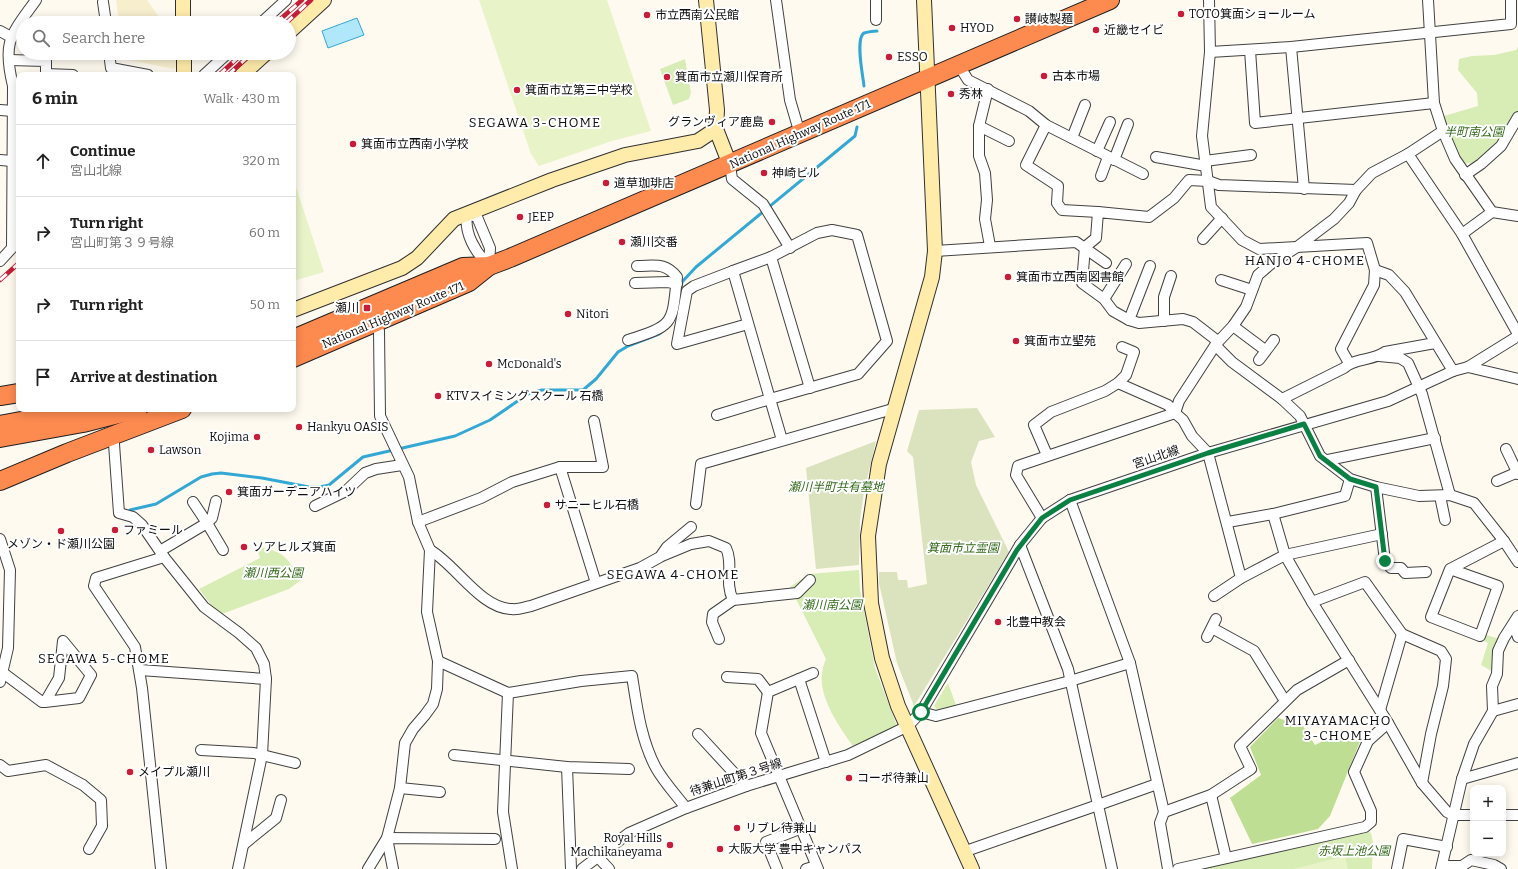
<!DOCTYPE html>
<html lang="en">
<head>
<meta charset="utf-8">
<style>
  :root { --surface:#fff; --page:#f6f6f6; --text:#222; --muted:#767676; --line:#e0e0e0 }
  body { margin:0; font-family:Bitter,"Noto Sans JP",serif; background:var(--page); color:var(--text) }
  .controls { position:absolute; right:12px; bottom:12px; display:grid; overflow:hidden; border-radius:8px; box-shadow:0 2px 10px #0003 }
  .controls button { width:36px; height:36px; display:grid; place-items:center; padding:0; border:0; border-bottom:1px solid var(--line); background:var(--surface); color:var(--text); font:20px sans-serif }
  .stop { position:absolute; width:12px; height:12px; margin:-9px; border:3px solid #0b8043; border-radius:50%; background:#fff }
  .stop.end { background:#0b8043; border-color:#fff; box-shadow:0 1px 4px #0008 }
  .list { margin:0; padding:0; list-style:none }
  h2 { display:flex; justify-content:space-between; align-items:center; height:52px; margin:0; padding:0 16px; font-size:17px }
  h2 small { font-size:13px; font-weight:400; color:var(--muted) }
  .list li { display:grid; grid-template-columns:26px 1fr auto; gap:12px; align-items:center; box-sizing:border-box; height:72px; padding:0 16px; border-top:1px solid var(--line) }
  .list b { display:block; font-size:15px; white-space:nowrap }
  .list p { margin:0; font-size:13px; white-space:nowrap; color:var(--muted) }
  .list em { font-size:13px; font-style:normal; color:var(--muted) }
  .icon { flex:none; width:22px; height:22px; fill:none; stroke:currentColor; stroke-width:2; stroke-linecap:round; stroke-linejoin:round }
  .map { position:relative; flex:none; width:1518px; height:869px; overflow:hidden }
  .search { position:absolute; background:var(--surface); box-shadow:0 2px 10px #0003; left:16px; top:16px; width:280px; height:44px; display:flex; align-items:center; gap:10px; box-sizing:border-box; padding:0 14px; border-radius:22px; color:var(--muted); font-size:15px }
  .panel { position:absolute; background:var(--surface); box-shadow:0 2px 10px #0003; left:16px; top:72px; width:280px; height:340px; border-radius:8px }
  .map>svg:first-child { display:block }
  .farmland { fill:#f7eecd }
  .green { fill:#d8ecb6 }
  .forest { fill:#bede94 }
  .cemetery { fill:#dbe3be }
  .pitch { fill:#e9f3c8 }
  .water { fill:#b0e7fa; stroke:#33a8d5 }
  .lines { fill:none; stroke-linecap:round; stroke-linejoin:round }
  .stream { stroke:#33a8d5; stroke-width:3 }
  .street-casing { stroke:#414141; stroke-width:12 }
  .secondary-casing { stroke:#303030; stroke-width:16 }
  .highway-casing { stroke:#1f1f1f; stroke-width:20 }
  .street { stroke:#fff; stroke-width:10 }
  .secondary { stroke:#ffecaa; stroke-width:14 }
  .highway { stroke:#fd8a4f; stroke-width:18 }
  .rail-casing { stroke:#c71d39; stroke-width:4.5 }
  .rail { stroke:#fff; stroke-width:3; stroke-dasharray:9; stroke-linecap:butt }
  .route { stroke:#0b8043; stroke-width:5 }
  .poi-dot { fill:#c71d39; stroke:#fff; stroke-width:1.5 }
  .labels { text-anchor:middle; stroke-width:4; stroke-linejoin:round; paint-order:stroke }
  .poi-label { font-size:12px; fill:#0e0e0e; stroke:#fff; text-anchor:start }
  .park-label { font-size:12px; font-style:italic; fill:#346a1a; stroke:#fff }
  .street-label { font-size:12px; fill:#0e0e0e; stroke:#fff }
  .neighbourhood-label { font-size:13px; letter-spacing:1px; fill:#0e0e0e; stroke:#fff }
</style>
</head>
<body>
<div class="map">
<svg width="1518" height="869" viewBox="0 0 1518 869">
  <rect width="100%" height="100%" fill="#fffaef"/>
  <g class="farmland">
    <polygon points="116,0 147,0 162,21 169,23 119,23"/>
    <polygon points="124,53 176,53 176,67 174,69 125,59"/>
  </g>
  <g class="green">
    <path d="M1518 47V112C1503 122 1494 157 1475 163 1471 164 1466 163 1462 163L1447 129 1444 116 1478 106 1477 93 1458 70 1459 59 1472 56 1494 55 1516 50Z"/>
    <polygon points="685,59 691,93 689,99 673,105 660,69"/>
    <path d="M256 546C285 552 286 556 301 580L289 589 222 614 215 610 199 589 260 558Z"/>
    <path d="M859 570 860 590 875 668 897 726 853 746C840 728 819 698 822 675 822 669 824 664 826 659L790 587 809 574Z"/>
    <polygon points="1486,635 1500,639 1495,673 1481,665 1488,643 1484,641"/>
    <polygon points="948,683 956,705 937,710 934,706"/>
    <polygon points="1367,831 1371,833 1373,842 1372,869 1189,869"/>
  </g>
  <polygon class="forest" points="1278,718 1303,726 1315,745 1339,733 1346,741 1361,739 1330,816 1318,829 1252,844 1230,798 1261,775 1250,747"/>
  <g class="cemetery">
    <polygon points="977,408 995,437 979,441 971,462 976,485 1009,552 914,706 897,663 879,583 879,572 897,572 898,580 907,580 908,588 927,584 913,457 907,451 919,410"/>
    <polygon points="876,441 864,492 860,520 859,565 816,569 806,468"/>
  </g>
  <g class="pitch">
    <polygon points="479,0 607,0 651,131 612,141 539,166 531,154"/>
    <polygon points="293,178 324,272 293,281"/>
    <polygon points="1345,856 1348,869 1293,869"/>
  </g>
  <polygon class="water" points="357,18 364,35 328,48 322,31"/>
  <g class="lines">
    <g class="stream">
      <path d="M864 86C863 76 855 39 864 33 868 32 873 31 877 31"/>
      <polyline points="680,295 682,282 696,267 855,136 857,127"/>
      <polyline points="130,510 156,504 201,477 212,474 221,473 262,478 309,487 320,487 329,485 363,457 455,436 490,420 528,394 542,390 583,390 596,379 618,352 628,346 659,334 663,331"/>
    </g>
    <g class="street-casing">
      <g id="street">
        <polyline points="776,0 790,100 800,134"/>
        <polyline points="876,0 876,20"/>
        <polyline points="1209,0 1210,52 1202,136 1211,207 1242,240 1259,249 1367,243 1375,270 1374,285 1341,349 1349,363"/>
        <polyline points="103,2 106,23"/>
        <polyline points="261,23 286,0"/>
        <polyline points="0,31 11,37"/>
        <polyline points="1291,47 1304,189"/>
        <polyline points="1250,50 1255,123 1434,103"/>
        <polyline points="1210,52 1291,47 1511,24 1511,0"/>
        <polyline points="109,53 111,68 148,75"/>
        <polyline points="9,60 46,61 46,74 73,75"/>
        <polyline points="958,64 968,80 1029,111 1046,125 1143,174"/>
        <polyline points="204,75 228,53"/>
        <polyline points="988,89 979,126 979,156 985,173 987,200 985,219 990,246"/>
        <polyline points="0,110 13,111"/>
        <polyline points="1046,125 1026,165 1058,186 1057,203 1062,210 1098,212"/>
        <polyline points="979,126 1009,141"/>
        <polyline points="1443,131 1455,159 1492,212 1518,216"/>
        <polyline points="1072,138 1085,105"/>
        <polyline points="1097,151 1110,122"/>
        <polyline points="1408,154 1462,234 1518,334"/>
        <polyline points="1156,157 1206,166"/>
        <polyline points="0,160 12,161"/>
        <polyline points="1114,160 1128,124"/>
        <polyline points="1205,161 1251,155"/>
        <polyline points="730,165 732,179 763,204 790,248"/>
        <polyline points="1465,175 1481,164 1501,146 1518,117"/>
        <polyline points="1101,176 1108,157"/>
        <polyline points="1356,190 1219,185 1208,181 1189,180 1174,198 1149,217 1098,212 1096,238 1085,247 1082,283 1104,299 1113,311 1129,320 1139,323 1183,319 1193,322 1215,339 1218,348 1232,362 1282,399 1300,416 1320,456 1350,479 1376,487 1419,496 1450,495 1474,503 1504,541 1518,562"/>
        <path d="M467 214 477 217 490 248 489 266C475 252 464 233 467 214Z"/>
        <polygon points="832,230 857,235 887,341 858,374 770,399 733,271 771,257 817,233"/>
        <polyline points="1462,234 1492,212"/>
        <polyline points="1203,239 1222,218"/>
        <polyline points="935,251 1076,242 1106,263"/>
        <polyline points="771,257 810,388"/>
        <path d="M0 261 12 248 13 86C2 41 11 35 36 0"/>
        <polyline points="1375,270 1389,275 1405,292 1453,371"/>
        <polyline points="733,271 694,286 687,291 677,344 748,324"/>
        <polyline points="1221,280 1252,290"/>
        <polyline points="635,283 668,282 677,284"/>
        <polyline points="1104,299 1126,264"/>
        <polyline points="1129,320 1150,266"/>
        <polyline points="1164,321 1164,297 1171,276"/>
        <polyline points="1233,326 1265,350"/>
        <path d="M628 340C675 325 672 324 677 277 665 262 655 266 637 266"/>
        <polyline points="1379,356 1400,358 1408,363 1422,394 1450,495"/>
        <polyline points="1259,360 1274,340"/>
        <polyline points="1468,367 1518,336"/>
        <path d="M1282 399 1344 368C1354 358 1372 361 1385 352L1435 343"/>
        <polyline points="717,415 770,399 782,440"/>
        <polyline points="111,437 114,444 119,513 133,517 142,525 164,557 204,607 239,633 256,648 264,664 266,679 262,755 238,869"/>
        <polyline points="1506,449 1518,474"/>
        <polyline points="1047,455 1034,425 1051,412 1105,391 1118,383 1126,375 1134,352 1122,347"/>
        <polyline points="1328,460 1435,438"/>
        <polyline points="560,467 596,583"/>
        <polyline points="1497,481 1518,472"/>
        <polyline points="1376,487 1385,561 1391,568 1401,568 1405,573 1426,572"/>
        <polyline points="1440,496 1445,520"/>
        <polyline points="1070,500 1130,663 1164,812 1160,823 1168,869"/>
        <polyline points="193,502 207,523 212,518 216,501"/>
        <polyline points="696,504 701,464 896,408"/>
        <polyline points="315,506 346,491 365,473 376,469 402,465"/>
        <polyline points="1273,514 1285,555 1312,602 1388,723 1422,783 1447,812 1453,815 1473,815"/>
        <polyline points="1042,518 1016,475 1018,466 1175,413 1168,405 1118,383"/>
        <polyline points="418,522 481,498 512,482 560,467 603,467 594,421"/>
        <polyline points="1228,522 1273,514 1345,496 1350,479"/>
        <polyline points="0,539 10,570 8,648 0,682"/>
        <path d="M430 550C456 565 481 609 512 609 518 610 525 607 531 606L640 568 660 557 667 547 691 527"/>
        <polyline points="160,551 207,523 223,550"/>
        <path d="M662 556 691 544 709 541 726 548C734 565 724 581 733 600L797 593 810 580"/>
        <polyline points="1450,569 1498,586 1480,636 1431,617 1450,569 1504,541"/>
        <polyline points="1241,578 1208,453 1192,436 1183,420 1175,413 1179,401 1216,344 1233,326 1246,307 1258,275 1272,263 1297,247 1334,219 1349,203 1356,190 1372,173 1408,154 1443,131 1434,103 1428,0"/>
        <polyline points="1214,596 1241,578 1285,555 1382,534"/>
        <polyline points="1312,602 1365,582 1402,634 1441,651 1446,659 1443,686 1431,734 1422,783"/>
        <polyline points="1514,625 1518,637"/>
        <polyline points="1212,628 1254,651 1285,701"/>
        <polyline points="1207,637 1216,619"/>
        <polyline points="719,639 712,622 713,614 733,600"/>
        <path d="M438 661 508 693 581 681 632 676C637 708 641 740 656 768 664 782 676 795 686 808"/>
        <polyline points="140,670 266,679"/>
        <polyline points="2,672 42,702 45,702 79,698 91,675 63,641 59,678 45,702"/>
        <polyline points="813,673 768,692 761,733 818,869"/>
        <polyline points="727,677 758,679 768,692"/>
        <polyline points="799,679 826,762"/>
        <polyline points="508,693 503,812 512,869"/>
        <polyline points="1380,710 1402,634"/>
        <polyline points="1493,711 1518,704"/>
        <polyline points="921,712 936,716 1070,681 1130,663"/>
        <polyline points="698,734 746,786"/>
        <polyline points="201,750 254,753 295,763"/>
        <polyline points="454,755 567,767 629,769"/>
        <polyline points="0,765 8,771 46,765 83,785 101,800 102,826 89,849"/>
        <polyline points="567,767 571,869"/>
        <polyline points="1462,779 1518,763"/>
        <polyline points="400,788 440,792"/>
        <polyline points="1211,795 1226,858"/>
        <polyline points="1164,812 1211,795 1251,769 1240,746 1297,690 1349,660"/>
        <polyline points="1503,815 1518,815"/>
        <polyline points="244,844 276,818 281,800"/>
        <polyline points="966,851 1098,805 1068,669 1020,545"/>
        <polyline points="597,856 609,869"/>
        <polyline points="1442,866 1462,866 1471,860 1494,865 1501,869"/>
        <polyline points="161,869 142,688 135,647 94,586 96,578 164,557"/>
        <polyline points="368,869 387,838 400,788 405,743 413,729 425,715 433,704 437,689 438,661 427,612 430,550 418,522 409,477 380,416 379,331 376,322"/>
        <polyline points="393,869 387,838 495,839"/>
        <polyline points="582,869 629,833 686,808 746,786 848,755 908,726 921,712 1020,545 1042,518 1070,500 1208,453 1388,401 1453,371 1468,367 1518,379"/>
        <polyline points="777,869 766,842 802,828"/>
        <polyline points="806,869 816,866"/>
        <polyline points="1112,869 1098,805 1157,784"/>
        <polyline points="1178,869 1365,827 1371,822 1371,811 1354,772 1368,741 1388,723"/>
        <polyline points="1397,869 1403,839 1447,847"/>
        <polyline points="1441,869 1462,779 1474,744 1493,711 1492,686 1497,674 1498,651 1504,638 1518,616"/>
      </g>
    </g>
    <g class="secondary-casing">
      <g id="secondary">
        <polyline points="183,0 183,23"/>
        <polyline points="706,0 717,110 716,129 730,165"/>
        <polyline points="924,0 935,251 932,277 879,464 868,536 871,603 882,658 898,706 972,869"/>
        <polyline points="289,32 324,0"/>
        <polyline points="184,53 184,75"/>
        <polyline points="242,75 266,53"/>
        <polyline points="293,310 402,268 417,258 454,219 552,180 625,155 698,141 716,129"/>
      </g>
    </g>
    <g class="highway-casing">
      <g id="highway">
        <polyline points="293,339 463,267 489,266 510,258 1110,0"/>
        <polyline points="293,358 469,282 489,266"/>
        <polyline points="0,396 19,393"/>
        <polyline points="0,425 86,409"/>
        <polyline points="0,438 83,423 138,409"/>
        <polyline points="0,481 67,453 182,409"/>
      </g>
    </g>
    <use href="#street" class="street"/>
    <use href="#secondary" class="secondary"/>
    <use href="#highway" class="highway"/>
    <g class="rail-casing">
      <g id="rail">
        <polyline points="276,23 302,0"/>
        <polyline points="286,23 311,0"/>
        <polyline points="219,75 243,53"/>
        <polyline points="228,75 252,53"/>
        <polyline points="0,280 19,263"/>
      </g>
    </g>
    <use href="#rail" class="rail"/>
  </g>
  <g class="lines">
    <polyline class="route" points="921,712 1017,550 1042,518 1070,500 1208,453 1304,424 1320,456 1350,479 1376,487 1385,561"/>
  </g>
  <g class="poi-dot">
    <circle cx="1181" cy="14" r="4"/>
    <circle cx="647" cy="15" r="4"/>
    <circle cx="1017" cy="19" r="4"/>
    <circle cx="952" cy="28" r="4"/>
    <circle cx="1096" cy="30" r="4"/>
    <circle cx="889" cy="57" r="4"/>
    <circle cx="1044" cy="76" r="4"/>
    <circle cx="667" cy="77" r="4"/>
    <circle cx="517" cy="90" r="4"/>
    <circle cx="951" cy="94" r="4"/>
    <circle cx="772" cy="122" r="4"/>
    <circle cx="353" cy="144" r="4"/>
    <circle cx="764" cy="173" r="4"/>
    <circle cx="606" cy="183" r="4"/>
    <circle cx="520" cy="217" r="4"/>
    <circle cx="622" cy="242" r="4"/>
    <circle cx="1008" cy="277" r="4"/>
    <rect x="363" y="304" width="8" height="8" rx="2"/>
    <circle cx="568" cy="314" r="4"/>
    <circle cx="1016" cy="341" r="4"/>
    <circle cx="489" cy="364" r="4"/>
    <circle cx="438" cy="396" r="4"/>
    <circle cx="299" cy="427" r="4"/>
    <circle cx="257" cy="437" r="4"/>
    <circle cx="151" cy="450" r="4"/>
    <circle cx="229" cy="492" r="4"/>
    <circle cx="547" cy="505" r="4"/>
    <circle cx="115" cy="530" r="4"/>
    <circle cx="61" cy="531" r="4"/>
    <circle cx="244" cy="547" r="4"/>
    <circle cx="998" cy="622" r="4"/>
    <circle cx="130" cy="772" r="4"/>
    <circle cx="849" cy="778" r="4"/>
    <circle cx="737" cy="828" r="4"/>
    <circle cx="670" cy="845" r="4"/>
    <circle cx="720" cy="849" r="4"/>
  </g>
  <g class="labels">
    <g class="poi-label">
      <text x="1189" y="18">TOTO箕面ショールーム</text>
      <text x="655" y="19">市立西南公民館</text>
      <text x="1025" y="23">讃岐製麺</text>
      <text x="960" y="32">HYOD</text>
      <text x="1104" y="34">近畿セイビ</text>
      <text x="897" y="61">ESSO</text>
      <text x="1052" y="80">古本市場</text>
      <text x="675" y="81">箕面市立瀬川保育所</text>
      <text x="525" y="94">箕面市立第三中学校</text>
      <text x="959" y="98">秀林</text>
      <text x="764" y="126" text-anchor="end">グランヴィア鹿島</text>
      <text x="361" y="148">箕面市立西南小学校</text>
      <text x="772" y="177">神崎ビル</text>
      <text x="614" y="187">道草珈琲店</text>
      <text x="528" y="221">JEEP</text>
      <text x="630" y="246">瀬川交番</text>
      <text x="1016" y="281">箕面市立西南図書館</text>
      <text x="359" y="312" text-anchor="end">瀬川</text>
      <text x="576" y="318">Nitori</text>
      <text x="1024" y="345">箕面市立聖苑</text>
      <text x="497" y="368">McDonald's</text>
      <text x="446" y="400">KTVスイミングスクール 石橋</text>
      <text x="307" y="431">Hankyu OASIS</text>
      <text x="249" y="441" text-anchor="end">Kojima</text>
      <text x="159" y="454">Lawson</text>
      <text x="237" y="496">箕面ガーデニアハイツ</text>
      <text x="555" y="509">サニーヒル石橋</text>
      <text x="123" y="534">ファミール</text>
      <text x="61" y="548" text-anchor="middle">メゾン・ド瀬川公園</text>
      <text x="252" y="551">ソアヒルズ箕面</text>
      <text x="1006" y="626">北豊中教会</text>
      <text x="138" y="776">メイプル瀬川</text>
      <text x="857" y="782">コーポ待兼山</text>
      <text x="745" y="832">リブレ待兼山</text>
      <text x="662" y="842" text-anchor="end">Royal Hills<tspan x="662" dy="14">Machikaneyama</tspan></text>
      <text x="728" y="853">大阪大学 豊中キャンパス</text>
    </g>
    <g class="park-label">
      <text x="1474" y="136">半町南公園</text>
      <text x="836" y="491">瀬川半町共有墓地</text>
      <text x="963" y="552">箕面市立霊園</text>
      <text x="273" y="577">瀬川西公園</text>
      <text x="832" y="609">瀬川南公園</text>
      <text x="1354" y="855">赤坂上池公園</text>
    </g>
    <g class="street-label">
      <text transform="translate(800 134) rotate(-24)" y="4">National Highway Route 171</text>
      <text transform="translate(393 315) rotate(-23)" y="4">National Highway Route 171</text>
      <text transform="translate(1156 457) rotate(-19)" y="4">宮山北線</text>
      <text transform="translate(736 777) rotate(-18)" y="4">待兼山町第３号線</text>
    </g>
    <g class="neighbourhood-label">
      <text x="535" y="127">SEGAWA 3-CHOME</text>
      <text x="1305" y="265">HANJO 4-CHOME</text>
      <text x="673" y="579">SEGAWA 4-CHOME</text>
      <text x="104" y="663">SEGAWA 5-CHOME</text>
      <text x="1338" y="725">MIYAYAMACHO<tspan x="1338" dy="15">3-CHOME</tspan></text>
    </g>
  </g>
</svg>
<div class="controls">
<button>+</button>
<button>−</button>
</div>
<div class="stop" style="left:921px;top:712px"></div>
<div class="stop end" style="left:1385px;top:561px"></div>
<div class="search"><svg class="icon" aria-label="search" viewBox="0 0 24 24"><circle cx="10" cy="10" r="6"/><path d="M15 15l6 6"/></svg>Search here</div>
<section class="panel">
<h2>6 min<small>Walk · 430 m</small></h2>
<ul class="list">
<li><svg class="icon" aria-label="ahead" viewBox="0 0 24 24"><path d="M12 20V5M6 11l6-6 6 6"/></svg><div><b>Continue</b><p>宮山北線</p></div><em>320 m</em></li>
<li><svg class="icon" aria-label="right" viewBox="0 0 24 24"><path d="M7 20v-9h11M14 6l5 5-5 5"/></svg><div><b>Turn right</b><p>宮山町第３９号線</p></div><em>60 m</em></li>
<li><svg class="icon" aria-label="right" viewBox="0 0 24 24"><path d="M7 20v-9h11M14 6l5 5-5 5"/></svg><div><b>Turn right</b></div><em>50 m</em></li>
<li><svg class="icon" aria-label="arrive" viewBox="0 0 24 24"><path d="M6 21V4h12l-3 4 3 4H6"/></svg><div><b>Arrive at destination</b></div></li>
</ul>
</section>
</div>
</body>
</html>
